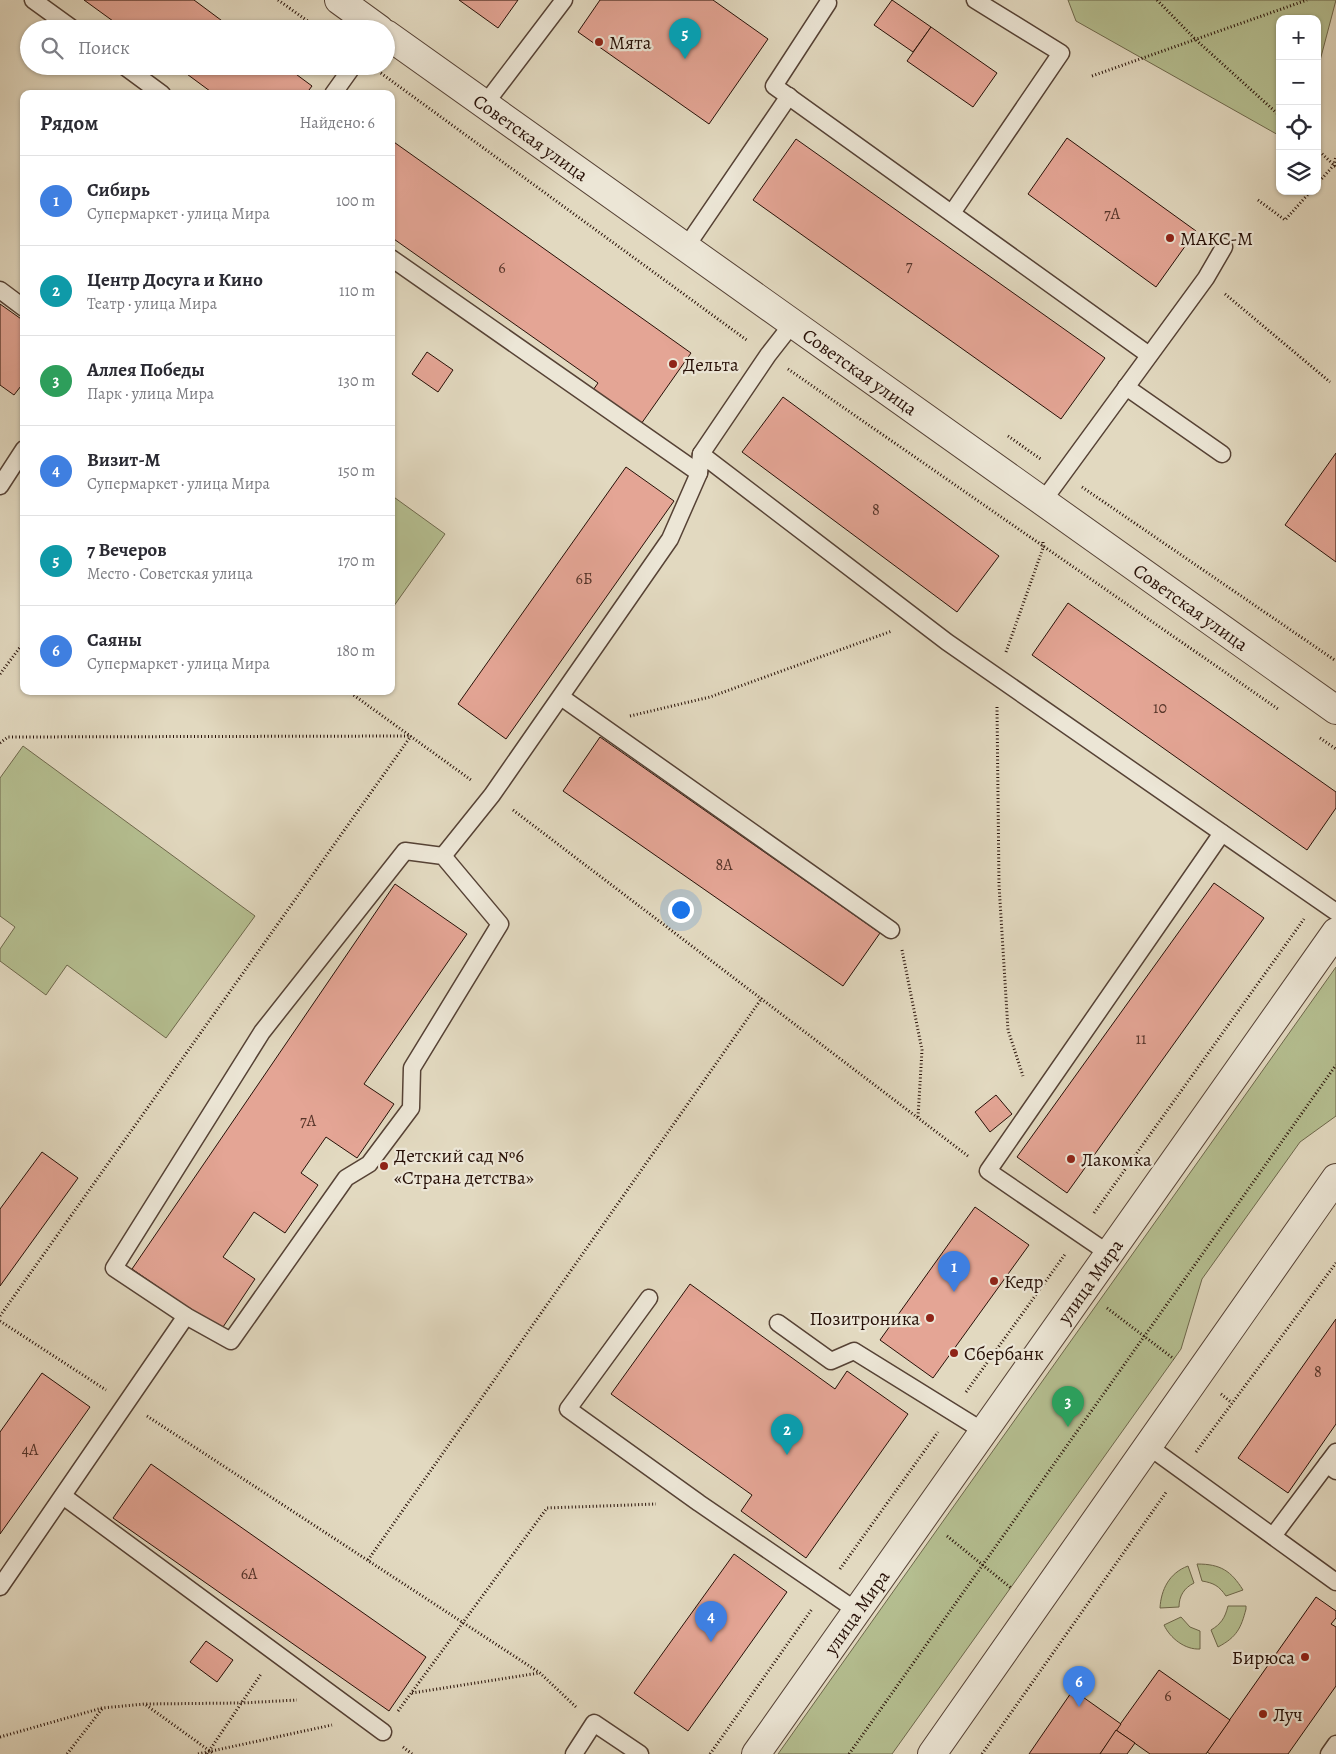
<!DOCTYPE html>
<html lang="ru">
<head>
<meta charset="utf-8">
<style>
  :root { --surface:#fff; --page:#f2f2f3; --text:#2b2b33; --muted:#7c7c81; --line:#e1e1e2; --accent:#8f2418 }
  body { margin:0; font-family:Alegreya,serif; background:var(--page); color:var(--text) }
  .controls { position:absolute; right:15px; top:15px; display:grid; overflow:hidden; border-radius:10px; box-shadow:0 1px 4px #0004 }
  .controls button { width:45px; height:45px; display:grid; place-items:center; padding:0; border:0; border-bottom:1px solid var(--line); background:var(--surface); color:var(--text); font:25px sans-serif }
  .you { position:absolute; left:680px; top:909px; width:18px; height:18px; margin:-12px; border:4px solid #fff; border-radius:50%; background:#1a73e8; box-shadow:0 0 0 8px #1a73e833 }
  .badge { display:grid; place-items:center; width:32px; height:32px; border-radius:50%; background:var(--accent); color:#fff; font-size:16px; font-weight:700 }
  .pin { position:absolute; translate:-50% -41px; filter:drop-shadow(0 1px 2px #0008) }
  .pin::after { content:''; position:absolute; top:26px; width:18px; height:15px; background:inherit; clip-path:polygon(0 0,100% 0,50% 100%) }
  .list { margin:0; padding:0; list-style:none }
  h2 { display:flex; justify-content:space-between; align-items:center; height:65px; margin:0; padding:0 20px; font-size:21px }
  h2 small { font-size:16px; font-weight:400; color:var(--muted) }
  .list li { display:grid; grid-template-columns:32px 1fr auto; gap:15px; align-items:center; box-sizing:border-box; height:90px; padding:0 20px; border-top:1px solid var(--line) }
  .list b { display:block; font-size:19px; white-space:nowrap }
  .list p { margin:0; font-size:16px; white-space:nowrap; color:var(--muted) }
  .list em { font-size:16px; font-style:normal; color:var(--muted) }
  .icon { flex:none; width:28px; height:28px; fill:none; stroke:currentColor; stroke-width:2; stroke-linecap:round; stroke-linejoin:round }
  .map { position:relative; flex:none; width:1336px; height:1754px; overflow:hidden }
  .search { position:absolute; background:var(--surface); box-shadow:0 1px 4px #0004; left:20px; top:20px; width:375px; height:55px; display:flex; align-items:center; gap:12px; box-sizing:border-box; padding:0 18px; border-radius:28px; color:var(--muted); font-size:19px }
  .panel { position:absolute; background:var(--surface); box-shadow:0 1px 4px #0004; left:20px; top:90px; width:375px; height:605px; border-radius:10px }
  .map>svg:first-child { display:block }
  .green { fill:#b5bf91; stroke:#6e684c }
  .building { fill:#e4a595; stroke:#271007 }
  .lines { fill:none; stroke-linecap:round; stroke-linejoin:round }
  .service-casing { stroke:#564235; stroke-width:19 }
  .minor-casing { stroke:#564235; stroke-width:30 }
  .tertiary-casing { stroke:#564235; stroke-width:30 }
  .path { stroke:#271007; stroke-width:3; stroke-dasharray:1 2.5; stroke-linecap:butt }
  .service { stroke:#ece6d6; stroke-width:16 }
  .minor { stroke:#ece6d6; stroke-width:28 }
  .tertiary { stroke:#ece6d6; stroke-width:28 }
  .poi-dot { fill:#8f2418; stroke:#ece6d6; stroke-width:2 }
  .labels { text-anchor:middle; stroke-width:4.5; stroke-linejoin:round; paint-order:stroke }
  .number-label { font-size:16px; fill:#56352a }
  .poi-label { font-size:19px; fill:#271007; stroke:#ece6d6; text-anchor:start }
  .street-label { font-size:19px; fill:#271007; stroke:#ece6d6 }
</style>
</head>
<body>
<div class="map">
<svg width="1336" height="1754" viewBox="0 0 1336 1754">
  <rect width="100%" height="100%" fill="#e2d9c0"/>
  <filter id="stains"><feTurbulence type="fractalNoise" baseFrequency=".004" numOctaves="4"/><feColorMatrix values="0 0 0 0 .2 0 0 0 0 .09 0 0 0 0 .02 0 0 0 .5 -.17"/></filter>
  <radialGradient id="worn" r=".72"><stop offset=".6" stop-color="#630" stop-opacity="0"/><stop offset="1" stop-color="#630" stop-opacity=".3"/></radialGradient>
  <g class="green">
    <polygon points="1068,0 1336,0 1317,72 1317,19 1280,19 1280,136 1076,21"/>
    <polygon points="391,495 445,534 391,610"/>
    <polygon points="23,746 255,916 166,1038 67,965 46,995 0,961 0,949 15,927 0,916 0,778"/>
    <polygon points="1336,967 1336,1116 1300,1142 1202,1279 1181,1349 892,1754 778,1754"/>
    <path d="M1197 1564C1221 1564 1231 1571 1243 1590L1226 1596C1219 1586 1214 1583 1202 1581Z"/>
    <path d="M1188 1566 1194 1583C1184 1588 1179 1596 1179 1607L1160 1608C1161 1590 1169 1573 1188 1566Z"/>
    <path d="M1228 1606H1246V1609C1241 1628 1237 1637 1218 1647L1211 1630C1221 1624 1225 1618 1228 1606Z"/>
    <path d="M1181 1617 1190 1627 1200 1631V1649C1185 1650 1170 1638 1164 1625Z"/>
  </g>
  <g class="building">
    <polygon points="84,0 194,0 233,29 124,29"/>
    <polygon points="459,0 518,0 498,28"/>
    <polygon points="600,0 713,0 768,39 709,124 578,32"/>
    <polygon points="892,0 931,27 913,52 874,25"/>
    <polygon points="931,27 997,73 973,107 907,61"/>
    <polygon points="176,66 285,66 312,86 306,94 214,94"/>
    <polygon points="1067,138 1196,231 1156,287 1028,194"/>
    <polygon points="796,139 1105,358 1061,419 753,200"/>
    <polygon points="391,140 691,353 634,434 586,400 598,383 391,237"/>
    <polygon points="0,304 24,321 24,382 14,395 0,385"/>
    <polygon points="427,352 453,370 438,392 412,374"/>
    <polygon points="783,397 999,556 957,612 742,452"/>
    <polygon points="1336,453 1336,562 1285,525"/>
    <polygon points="626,467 674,501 506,739 458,704"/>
    <polygon points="1068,603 1336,792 1336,808 1307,850 1032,655"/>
    <polygon points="600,737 880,933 843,986 563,791"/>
    <polygon points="1214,883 1264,918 1067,1193 1017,1157"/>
    <polygon points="395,884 467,934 364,1084 394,1104 357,1158 326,1137 301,1173 318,1185 285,1233 254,1212 223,1257 255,1279 221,1330 132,1269"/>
    <polygon points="996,1095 1012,1114 990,1132 975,1112"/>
    <polygon points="42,1152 78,1178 0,1286 0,1209"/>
    <polygon points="975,1207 1029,1245 933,1378 880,1340"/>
    <polygon points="690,1284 835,1389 847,1371 908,1414 806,1558 741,1511 752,1495 611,1394"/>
    <polygon points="1336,1319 1336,1424 1288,1493 1238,1458"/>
    <polygon points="42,1373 90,1407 0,1534 0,1432"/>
    <polygon points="151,1464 426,1657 389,1711 113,1518"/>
    <polygon points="734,1554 787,1592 688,1731 634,1693"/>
    <polygon points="1316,1597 1336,1611 1336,1618 1331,1624 1336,1627 1336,1686 1288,1754 1210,1754 1207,1752"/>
    <polygon points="206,1641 233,1660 217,1682 190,1662"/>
    <polygon points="1159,1670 1230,1720 1206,1754 1150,1754 1116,1730"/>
    <polygon points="1073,1690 1121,1724 1100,1754 1029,1754"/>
    <polygon points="1116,1730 1135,1743 1127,1754 1100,1754"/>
  </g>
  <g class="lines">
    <g class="service-casing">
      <g id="service">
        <polyline points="33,0 73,29"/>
        <polyline points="828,3 774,86 1149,355"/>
        <polyline points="124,66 162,94"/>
        <polyline points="333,94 353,66"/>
        <polyline points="485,104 564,0"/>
        <polyline points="952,213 1061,53 975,0"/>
        <polyline points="686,247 789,96"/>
        <polyline points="391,258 699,473"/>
        <polyline points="0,290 24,308"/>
        <polyline points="1126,387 1222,454"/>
        <polyline points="701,454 768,355 793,323"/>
        <polyline points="0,486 24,449"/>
        <polyline points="1043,501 1206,278 1224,247"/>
        <polyline points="561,697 891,930"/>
        <polygon points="405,851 443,856 500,924 412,1068 411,1108 369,1164 346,1178 231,1341 186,1316 114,1268 262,1032"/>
        <polyline points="443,856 492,795 670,539 699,473 701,454 947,642 1336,912"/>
        <polyline points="1108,1253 988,1171 1222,833"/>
        <polyline points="649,1298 568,1409 699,1503 857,1611"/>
        <polyline points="778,1323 831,1361 854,1351 983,1431"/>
        <polyline points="1148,1446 1336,1582"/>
        <polyline points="1327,1464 1336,1452"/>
        <polyline points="63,1496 383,1732"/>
        <polyline points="1273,1536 1327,1464 1336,1471"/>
        <polyline points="0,1587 186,1316"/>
        <polyline points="574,1754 594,1723 640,1754"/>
        <polyline points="1329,1754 1336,1744"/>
      </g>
    </g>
    <g class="minor-casing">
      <g id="minor">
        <polyline points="339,0 379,29"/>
        <path id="s1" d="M386 34 1336 710"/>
        <path id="s2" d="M756 1754 1336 932"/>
      </g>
    </g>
    <g class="tertiary-casing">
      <polyline id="tertiary" points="932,1754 1336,1178"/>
    </g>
    <g class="path">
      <polyline points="278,0 319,29"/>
      <polyline points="1157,0 1195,39 1280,116"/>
      <polyline points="378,71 748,341"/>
      <polyline points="1092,76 1307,0"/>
      <polyline points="1317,149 1336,167"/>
      <polyline points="1317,184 1334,165 1336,156"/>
      <polyline points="1258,200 1285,220 1311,191"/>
      <polyline points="1225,294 1330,382"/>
      <polyline points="788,369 1278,709"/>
      <polyline points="1008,436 1042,460"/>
      <polyline points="1082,487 1336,661"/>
      <polyline points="1006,652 1043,548 1043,540"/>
      <polyline points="0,674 24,642"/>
      <polyline points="348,691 471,780"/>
      <polyline points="997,707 999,885 1008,1030 1023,1076"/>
      <polyline points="630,716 710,697 892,631"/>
      <polyline points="1320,738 1336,749"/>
      <polyline points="0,743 8,737 411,736"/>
      <polyline points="513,810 968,1156"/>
      <polyline points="902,950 922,1050 918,1117"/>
      <polyline points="1094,1213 1304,919"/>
      <polyline points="1107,1308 1174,1359"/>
      <polyline points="0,1316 411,736"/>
      <polyline points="0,1321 106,1390"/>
      <polyline points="966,1392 1066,1253"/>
      <polyline points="1221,1394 1232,1403"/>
      <polyline points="147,1416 540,1673 576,1707"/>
      <polyline points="1196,1452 1336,1263"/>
      <polyline points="947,1536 1011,1588"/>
      <polyline points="368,1560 762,998"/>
      <polyline points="840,1569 938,1432"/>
      <polyline points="412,1693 539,1673"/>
      <polyline points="146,1705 214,1754"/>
      <polyline points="398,1711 547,1508 656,1504"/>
      <polyline points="0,1737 102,1708 145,1704 242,1703 297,1700"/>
      <polyline points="403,1747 412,1754"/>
      <polyline points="67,1754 102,1709"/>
      <polyline points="198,1754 332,1725"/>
      <polyline points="207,1754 261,1674"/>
      <polyline points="710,1754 812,1609"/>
      <polyline points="849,1754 1336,1065"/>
      <polyline points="982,1754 1167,1491"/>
    </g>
    <use href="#service" class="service"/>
    <use href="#minor" class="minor"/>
    <use href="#tertiary" class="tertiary"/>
  </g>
  <g class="poi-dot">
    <circle cx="599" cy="42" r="5"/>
    <circle cx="1170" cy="238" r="5"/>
    <circle cx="673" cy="364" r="5"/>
    <circle cx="1071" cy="1159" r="5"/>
    <circle cx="384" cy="1166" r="5"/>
    <circle cx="994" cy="1281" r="5"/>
    <circle cx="930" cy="1318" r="5"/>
    <circle cx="954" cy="1353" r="5"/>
    <circle cx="1305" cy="1657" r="5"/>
    <circle cx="1263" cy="1714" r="5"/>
  </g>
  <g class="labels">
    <g class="number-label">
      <text x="1112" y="219">7А</text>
      <text x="909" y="271">7</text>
      <text x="502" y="273">6</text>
      <text x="876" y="515">8</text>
      <text x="584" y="584">6Б</text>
      <text x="1160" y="713">10</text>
      <text x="724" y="870">8А</text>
      <text x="1141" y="1044">11</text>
      <text x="308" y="1126">7А</text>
      <text x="1318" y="1377">8</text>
      <text x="30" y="1455">4А</text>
      <text x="249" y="1579">6А</text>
      <text x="1168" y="1701">6</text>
    </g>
    <g class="poi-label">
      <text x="609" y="49">Мята</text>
      <text x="1180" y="245">МАКС-М</text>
      <text x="683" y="371">Дельта</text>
      <text x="394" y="1162">Детский сад №6<tspan x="394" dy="22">«Страна детства»</tspan></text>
      <text x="1081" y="1166">Лакомка</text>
      <text x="1004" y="1288">Кедр</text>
      <text x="920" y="1325" text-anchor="end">Позитроника</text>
      <text x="964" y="1360">Сбербанк</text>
      <text x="1295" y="1664" text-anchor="end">Бирюса</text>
      <text x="1273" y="1721">Луч</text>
    </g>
    <g class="street-label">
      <text dy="7" stroke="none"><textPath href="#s1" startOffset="178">Советская улица</textPath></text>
      <text dy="7" stroke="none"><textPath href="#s1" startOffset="582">Советская улица</textPath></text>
      <text dy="7" stroke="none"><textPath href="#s1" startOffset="988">Советская улица</textPath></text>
      <text dy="7" stroke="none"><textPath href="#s2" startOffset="579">улица Мира</textPath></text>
      <text dy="7" stroke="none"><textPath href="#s2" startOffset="174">улица Мира</textPath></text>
    </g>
  </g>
  <rect width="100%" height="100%" filter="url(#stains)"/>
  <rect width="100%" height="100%" fill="url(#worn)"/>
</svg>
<div class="controls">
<button>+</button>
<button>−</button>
<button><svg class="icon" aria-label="locate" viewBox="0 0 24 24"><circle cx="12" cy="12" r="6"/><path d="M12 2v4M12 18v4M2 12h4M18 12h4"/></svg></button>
<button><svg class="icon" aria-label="layers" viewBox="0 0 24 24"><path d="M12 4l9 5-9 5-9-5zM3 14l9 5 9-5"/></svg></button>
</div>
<div class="you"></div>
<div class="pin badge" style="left:954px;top:1292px;background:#3f7fe0">1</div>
<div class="pin badge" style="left:787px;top:1455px;background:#0f9aa8">2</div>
<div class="pin badge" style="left:1068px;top:1427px;background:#2e9e5b">3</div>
<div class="pin badge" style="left:711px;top:1642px;background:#3f7fe0">4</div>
<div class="pin badge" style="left:685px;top:59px;background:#0f9aa8">5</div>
<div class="pin badge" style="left:1079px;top:1707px;background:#3f7fe0">6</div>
<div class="search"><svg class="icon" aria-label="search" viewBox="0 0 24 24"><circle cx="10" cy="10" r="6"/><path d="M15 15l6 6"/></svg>Поиск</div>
<section class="panel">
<h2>Рядом<small>Найдено: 6</small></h2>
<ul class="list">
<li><span class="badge" style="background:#3f7fe0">1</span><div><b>Сибирь</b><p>Супермаркет · улица Мира</p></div><em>100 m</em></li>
<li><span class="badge" style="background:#0f9aa8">2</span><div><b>Центр Досуга и Кино</b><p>Театр · улица Мира</p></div><em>110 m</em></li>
<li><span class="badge" style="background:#2e9e5b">3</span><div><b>Аллея Победы</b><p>Парк · улица Мира</p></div><em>130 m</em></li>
<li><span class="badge" style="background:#3f7fe0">4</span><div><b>Визит-М</b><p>Супермаркет · улица Мира</p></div><em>150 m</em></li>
<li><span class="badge" style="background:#0f9aa8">5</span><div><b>7 Вечеров</b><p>Место · Советская улица</p></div><em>170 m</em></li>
<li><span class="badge" style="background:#3f7fe0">6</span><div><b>Саяны</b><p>Супермаркет · улица Мира</p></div><em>180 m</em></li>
</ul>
</section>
</div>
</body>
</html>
